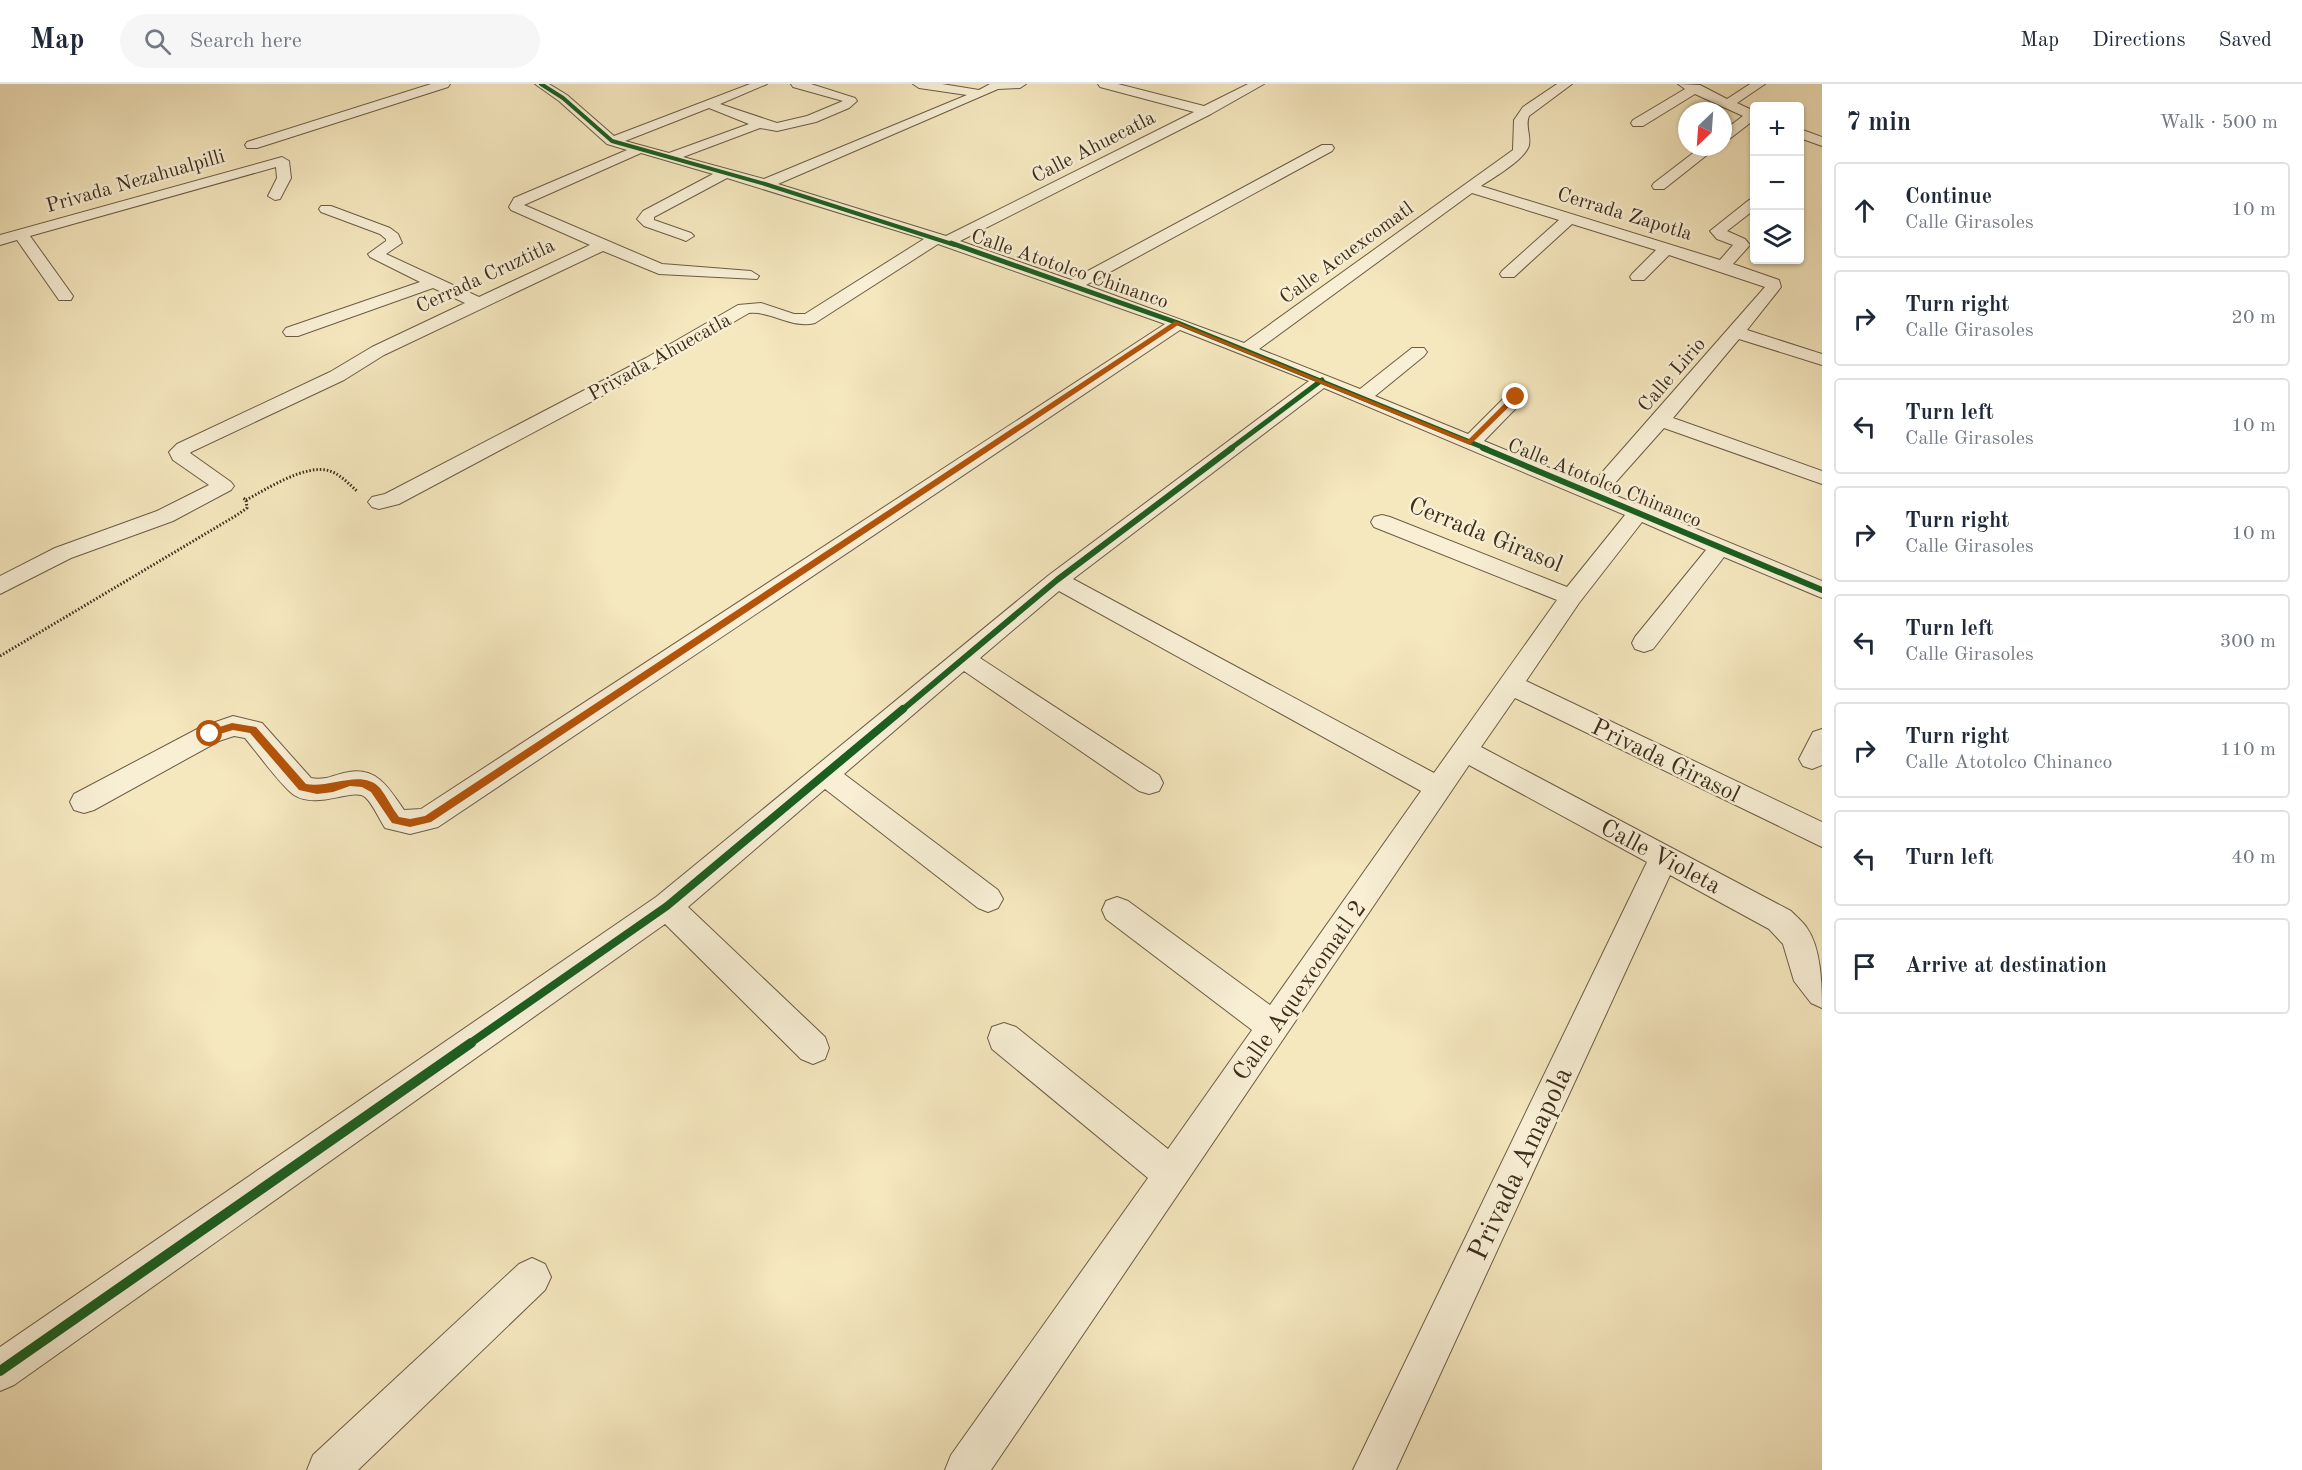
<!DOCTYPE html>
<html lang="en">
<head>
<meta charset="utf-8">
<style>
  :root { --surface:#fff; --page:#f6f6f7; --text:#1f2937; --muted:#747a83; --line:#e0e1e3 }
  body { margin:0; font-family:"Old Standard TT",serif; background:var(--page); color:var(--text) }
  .controls { position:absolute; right:18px; top:18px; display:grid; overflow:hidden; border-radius:6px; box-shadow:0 2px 4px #0004 }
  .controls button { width:54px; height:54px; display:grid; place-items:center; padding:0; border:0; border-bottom:2px solid var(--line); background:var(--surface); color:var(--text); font:30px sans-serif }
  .compass { position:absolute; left:1678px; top:18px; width:54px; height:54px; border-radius:50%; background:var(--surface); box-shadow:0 2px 4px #0004; rotate:205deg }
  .stop { position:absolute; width:18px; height:18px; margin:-14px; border:4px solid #b45309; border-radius:50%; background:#fff }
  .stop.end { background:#b45309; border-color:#fff; box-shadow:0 2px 6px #0008 }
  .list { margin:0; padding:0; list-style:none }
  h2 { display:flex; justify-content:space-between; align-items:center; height:78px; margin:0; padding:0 24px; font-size:26px }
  h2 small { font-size:20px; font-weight:400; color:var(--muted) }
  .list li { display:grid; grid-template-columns:39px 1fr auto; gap:18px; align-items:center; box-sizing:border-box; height:96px; margin:0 12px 12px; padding:0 12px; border:2px solid var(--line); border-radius:6px }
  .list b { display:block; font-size:22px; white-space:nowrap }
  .list p { margin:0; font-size:20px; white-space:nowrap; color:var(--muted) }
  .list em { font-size:20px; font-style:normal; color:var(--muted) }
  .icon { flex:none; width:33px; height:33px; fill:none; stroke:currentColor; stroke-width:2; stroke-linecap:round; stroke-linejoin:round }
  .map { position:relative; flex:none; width:1822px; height:1386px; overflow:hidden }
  header { display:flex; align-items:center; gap:36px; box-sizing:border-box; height:84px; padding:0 30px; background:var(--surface); border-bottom:2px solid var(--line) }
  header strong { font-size:28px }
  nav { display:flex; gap:33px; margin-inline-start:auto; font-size:21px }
  .search { width:420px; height:54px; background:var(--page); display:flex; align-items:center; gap:15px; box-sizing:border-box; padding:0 21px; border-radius:33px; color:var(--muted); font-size:22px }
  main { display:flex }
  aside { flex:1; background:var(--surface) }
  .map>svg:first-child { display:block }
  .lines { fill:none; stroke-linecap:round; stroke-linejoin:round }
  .minor-casing { stroke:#6b5c44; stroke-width:2 }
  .path { stroke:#3d2e1c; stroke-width:3; stroke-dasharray:1.5 2; stroke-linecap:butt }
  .minor { fill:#f8efd5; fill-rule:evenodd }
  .cycleway-far4-casing { stroke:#f8efd5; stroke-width:6 }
  .cycleway-far3-casing { stroke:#f8efd5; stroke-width:8 }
  .cycleway-far2-casing { stroke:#f8efd5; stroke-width:9 }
  .cycleway-far1-casing { stroke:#f8efd5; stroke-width:12 }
  .cycleway-casing { stroke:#f8efd5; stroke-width:14 }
  .cycleway-far4 { stroke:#1b5e20; stroke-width:4 }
  .cycleway-far3 { stroke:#1b5e20; stroke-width:5 }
  .cycleway-far2 { stroke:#1b5e20; stroke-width:6 }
  .cycleway-far1 { stroke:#1b5e20; stroke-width:8 }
  .cycleway { stroke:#1b5e20; stroke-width:10 }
  .route { fill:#b45309 }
  .labels { text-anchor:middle; stroke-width:5; stroke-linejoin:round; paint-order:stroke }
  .far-street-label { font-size:20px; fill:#3d2e1c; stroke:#f8efd5 }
  .street-label { font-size:24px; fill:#3d2e1c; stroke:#f8efd5 }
  .near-street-label { font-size:28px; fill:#3d2e1c; stroke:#f8efd5 }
</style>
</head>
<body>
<header>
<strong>Map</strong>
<div class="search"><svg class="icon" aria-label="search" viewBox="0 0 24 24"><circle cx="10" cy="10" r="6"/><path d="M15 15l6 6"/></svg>Search here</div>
<nav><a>Map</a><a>Directions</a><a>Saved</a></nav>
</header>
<main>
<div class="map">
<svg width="1822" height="1386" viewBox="0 0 1822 1386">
  <rect width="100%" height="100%" fill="#f5e7be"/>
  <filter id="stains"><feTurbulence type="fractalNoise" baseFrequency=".00333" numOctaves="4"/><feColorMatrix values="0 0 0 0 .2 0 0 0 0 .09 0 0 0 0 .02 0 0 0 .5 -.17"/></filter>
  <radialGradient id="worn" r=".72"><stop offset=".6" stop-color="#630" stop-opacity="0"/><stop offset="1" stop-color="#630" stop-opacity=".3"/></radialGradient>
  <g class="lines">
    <g class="minor-casing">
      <g id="minor">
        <polygon points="431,0 450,0 448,3 257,64 247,64 245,61 247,58"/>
        <path d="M535 0H549L567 11 614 52 750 0H767L720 20 777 39 807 32 843 17 793 3 791 0H811L855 14 857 17 849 24 816 38 777 47 760 44 683 73 764 95 967 11 919 4 913 0H942L979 6 990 0H1026L1020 4 998 5 778 100 946 152 1194 28 1100 3 1098 0H1118L1204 22 1248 0H1264L1211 30 960 157 1071 196 1322 61H1332L1334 64 1332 67 1086 201 1244 259 1513 66 1514 36 1523 23 1557 0H1572L1529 32C1525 42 1531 51 1529 61 1526 75 1493 94 1481 102L1720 176 1733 161 1717 155 1710 147 1749 116 1754 115V126L1727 147 1745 155 1750 161 1733 180 1779 196 1781 203 1747 246 1822 270V281L1739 255 1673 334 1822 387V400L1664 344 1607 408 1822 497V514L1724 473 1653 565 1644 568 1635 565 1632 559 1635 553 1706 466 1642 438 1579 519 1526 597 1822 738V763L1515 614 1481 663 1791 827C1796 832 1803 838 1807 844 1821 864 1822 900 1822 924L1811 919 1794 897 1783 860 1769 845 1670 791 1396 1386H1353L1647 778 1469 681 991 1386H945L951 1371 1148 1094 992 965 988 954 992 943 1004 939 1016 943 1168 1065 1252 946 1106 835 1102 826 1106 817 1117 813 1128 817 1270 921 1421 707 1059 507 980 574 1159 691 1163 699 1159 707 1149 710 1139 707 964 587 844 690 998 806 1003 815 998 824 988 828 978 824 825 705 688 823 825 953 829 964 825 975 813 980 801 975 665 840 14 1301 0 1307V1263L656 813 1049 491 1309 297 1180 246 438 743 410 750 385 744C379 735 373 720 365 713 354 703 317 726 294 711 282 703 255 666 245 654L234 652 219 657 94 726 84 729 74 726 70 718 74 710 201 643 233 632 262 639 311 694C326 697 335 690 349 688 378 683 390 706 404 726L421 725 1165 240 938 160 815 239C791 245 772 227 749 229L658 282 399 420 379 425 372 423 368 418 372 413 385 410 646 274 738 221 761 219 794 230H805L924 155 727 94 654 133V136L691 149 694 152 686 157 681 155 644 142 637 135 643 127 713 90 641 69 524 121 662 180 751 187 759 192 757 195 659 190 603 167 384 271 344 296 191 368 190 369 231 398 234 402 231 406 173 437 71 474 0 510V492L55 464 157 427 209 401 173 376 169 368 177 360 330 288 372 263 465 219 433 204 298 252H286L283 248 286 244 420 198 370 173 368 170 386 157V155L380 150 321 128 319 125 321 122H331L390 144 398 150 402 159 386 170 479 213 590 161 511 126 509 123 514 114 627 66 607 60 559 17ZM709 24 749 40 669 69 625 57ZM1472 109 1559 136 1502 187 1500 190 1502 193H1514L1572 140 1656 166 1632 190 1630 193 1632 196H1644L1669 171 1765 203 1591 401 1484 357 1523 317 1525 313 1523 309H1509L1468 350 1375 312 1424 272 1427 268 1424 264H1412L1360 305 1259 265ZM1324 304 1625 431 1567 503 1390 433 1382 431 1374 433 1371 438 1374 443 1557 516 1434 689 1073 495Z"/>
        <polygon points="1678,0 1700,1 1727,15 1750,0 1765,0 1737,19 1754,27 1754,36 1728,56 1723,57 1723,47 1743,32 1695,10 1643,42 1633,42 1631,39 1633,36 1685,5"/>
        <polygon points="1800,45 1822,53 1822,62 1800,54"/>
        <polygon points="1701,63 1717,63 1664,105 1654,105 1652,102 1654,99"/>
        <polygon points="282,73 289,77 291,94 280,115 275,116 268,112 277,94 276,83 30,152 73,212 71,216 59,216 17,156 0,161 0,151"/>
        <polygon points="1822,645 1822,681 1812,685 1803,682 1799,675 1813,648"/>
        <polygon points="532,1174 545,1180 551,1193 545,1206 358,1386 307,1386 313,1371 519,1180"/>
      </g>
    </g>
    <g class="path">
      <path d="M246 416C267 405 306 379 330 387 341 391 349 400 357 407"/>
      <polyline points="0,572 237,431 247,424 246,416 243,414"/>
    </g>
    <use href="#minor" class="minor"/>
    <g class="cycleway-far4-casing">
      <polyline id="cycleway-far4" points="541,0 563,14 612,57 765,100 955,161"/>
    </g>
    <g class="cycleway-far3-casing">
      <g id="cycleway-far3">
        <polyline points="951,159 1178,239 1487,365"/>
        <polyline points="1230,365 1322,296"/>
      </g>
    </g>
    <g class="cycleway-far2-casing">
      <g id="cycleway-far2">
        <polyline points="1483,364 1822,506"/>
        <polyline points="901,627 1057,496 1232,364"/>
      </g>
    </g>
    <g class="cycleway-far1-casing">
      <polyline id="cycleway-far1" points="469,960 667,822 903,625"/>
    </g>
    <g class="cycleway-casing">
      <polyline id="cycleway" points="0,1287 471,959"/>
    </g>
    <use href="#cycleway-far4" class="cycleway-far4"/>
    <use href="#cycleway-far3" class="cycleway-far3"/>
    <use href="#cycleway-far2" class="cycleway-far2"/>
    <use href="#cycleway-far1" class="cycleway-far1"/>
    <use href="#cycleway" class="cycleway"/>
  </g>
  <path class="route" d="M1175 237 1468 356 1513 311 1519 313 1470 361 1178 241 431 738 410 743 392 739 371 708 362 703 350 702 333 708 317 710 299 706 250 649 233 646 210 653 206 650 207 647 232 639 256 643 306 700C329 705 362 684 380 704 387 713 392 724 399 733L410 735 425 732Z"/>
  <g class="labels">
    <g class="far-street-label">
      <text transform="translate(1093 62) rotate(-27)" y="7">Calle Ahuecatla</text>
      <text transform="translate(135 96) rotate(-16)" y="7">Privada Nezahualpilli</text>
      <text transform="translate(1625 129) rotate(17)" y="7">Cerrada Zapotla</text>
      <text transform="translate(1346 168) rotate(-36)" y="7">Calle Acuexcomatl</text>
      <text transform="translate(1070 184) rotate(19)" y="7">Calle Atotolco Chinanco</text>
      <text transform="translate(485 191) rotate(-25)" y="7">Cerrada Cruztitla</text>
      <text transform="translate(659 272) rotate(-29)" y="7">Privada Ahuecatla</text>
      <text transform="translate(1671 290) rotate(-49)" y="7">Calle Lirio</text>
      <text transform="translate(1605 398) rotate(22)" y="7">Calle Atotolco Chinanco</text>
    </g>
    <g class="street-label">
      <text transform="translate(1486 450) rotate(22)" y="8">Cerrada Girasol</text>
      <text transform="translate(1666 676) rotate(26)" y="8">Privada Girasol</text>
      <text transform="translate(1661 772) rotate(28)" y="8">Calle Violeta</text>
      <text transform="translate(1299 906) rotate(-55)" y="8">Calle Aquexcomatl 2</text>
    </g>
    <g class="near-street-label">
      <text transform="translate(1519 1079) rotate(-65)" y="10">Privada Amapola</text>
    </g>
  </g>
  <rect width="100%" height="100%" filter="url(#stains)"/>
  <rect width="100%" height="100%" fill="url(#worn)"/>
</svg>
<div class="controls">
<button>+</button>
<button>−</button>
<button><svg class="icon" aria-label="layers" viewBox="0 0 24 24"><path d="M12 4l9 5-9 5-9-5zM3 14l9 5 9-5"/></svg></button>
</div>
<svg class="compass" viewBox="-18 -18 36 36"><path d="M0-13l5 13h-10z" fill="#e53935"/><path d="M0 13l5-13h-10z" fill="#747a83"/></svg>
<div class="stop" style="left:210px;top:650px"></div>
<div class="stop end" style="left:1516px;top:313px"></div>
</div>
<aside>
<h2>7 min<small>Walk · 500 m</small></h2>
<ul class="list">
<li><svg class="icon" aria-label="ahead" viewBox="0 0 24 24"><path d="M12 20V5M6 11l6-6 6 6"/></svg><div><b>Continue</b><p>Calle Girasoles</p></div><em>10 m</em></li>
<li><svg class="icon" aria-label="right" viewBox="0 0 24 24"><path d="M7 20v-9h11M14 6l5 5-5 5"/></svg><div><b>Turn right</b><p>Calle Girasoles</p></div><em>20 m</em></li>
<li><svg class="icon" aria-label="left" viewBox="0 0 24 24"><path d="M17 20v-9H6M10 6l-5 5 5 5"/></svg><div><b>Turn left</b><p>Calle Girasoles</p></div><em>10 m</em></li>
<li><svg class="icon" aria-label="right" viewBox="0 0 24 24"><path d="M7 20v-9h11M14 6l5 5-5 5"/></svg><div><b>Turn right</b><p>Calle Girasoles</p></div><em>10 m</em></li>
<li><svg class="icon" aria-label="left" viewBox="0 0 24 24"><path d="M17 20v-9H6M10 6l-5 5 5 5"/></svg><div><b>Turn left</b><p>Calle Girasoles</p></div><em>300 m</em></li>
<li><svg class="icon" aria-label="right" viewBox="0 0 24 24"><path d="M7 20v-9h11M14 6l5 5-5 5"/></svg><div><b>Turn right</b><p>Calle Atotolco Chinanco</p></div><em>110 m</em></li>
<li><svg class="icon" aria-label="left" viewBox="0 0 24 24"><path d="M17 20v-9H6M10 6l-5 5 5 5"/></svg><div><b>Turn left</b></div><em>40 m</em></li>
<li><svg class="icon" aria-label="arrive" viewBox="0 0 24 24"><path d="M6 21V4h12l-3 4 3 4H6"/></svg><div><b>Arrive at destination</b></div></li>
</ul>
</aside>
</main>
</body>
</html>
